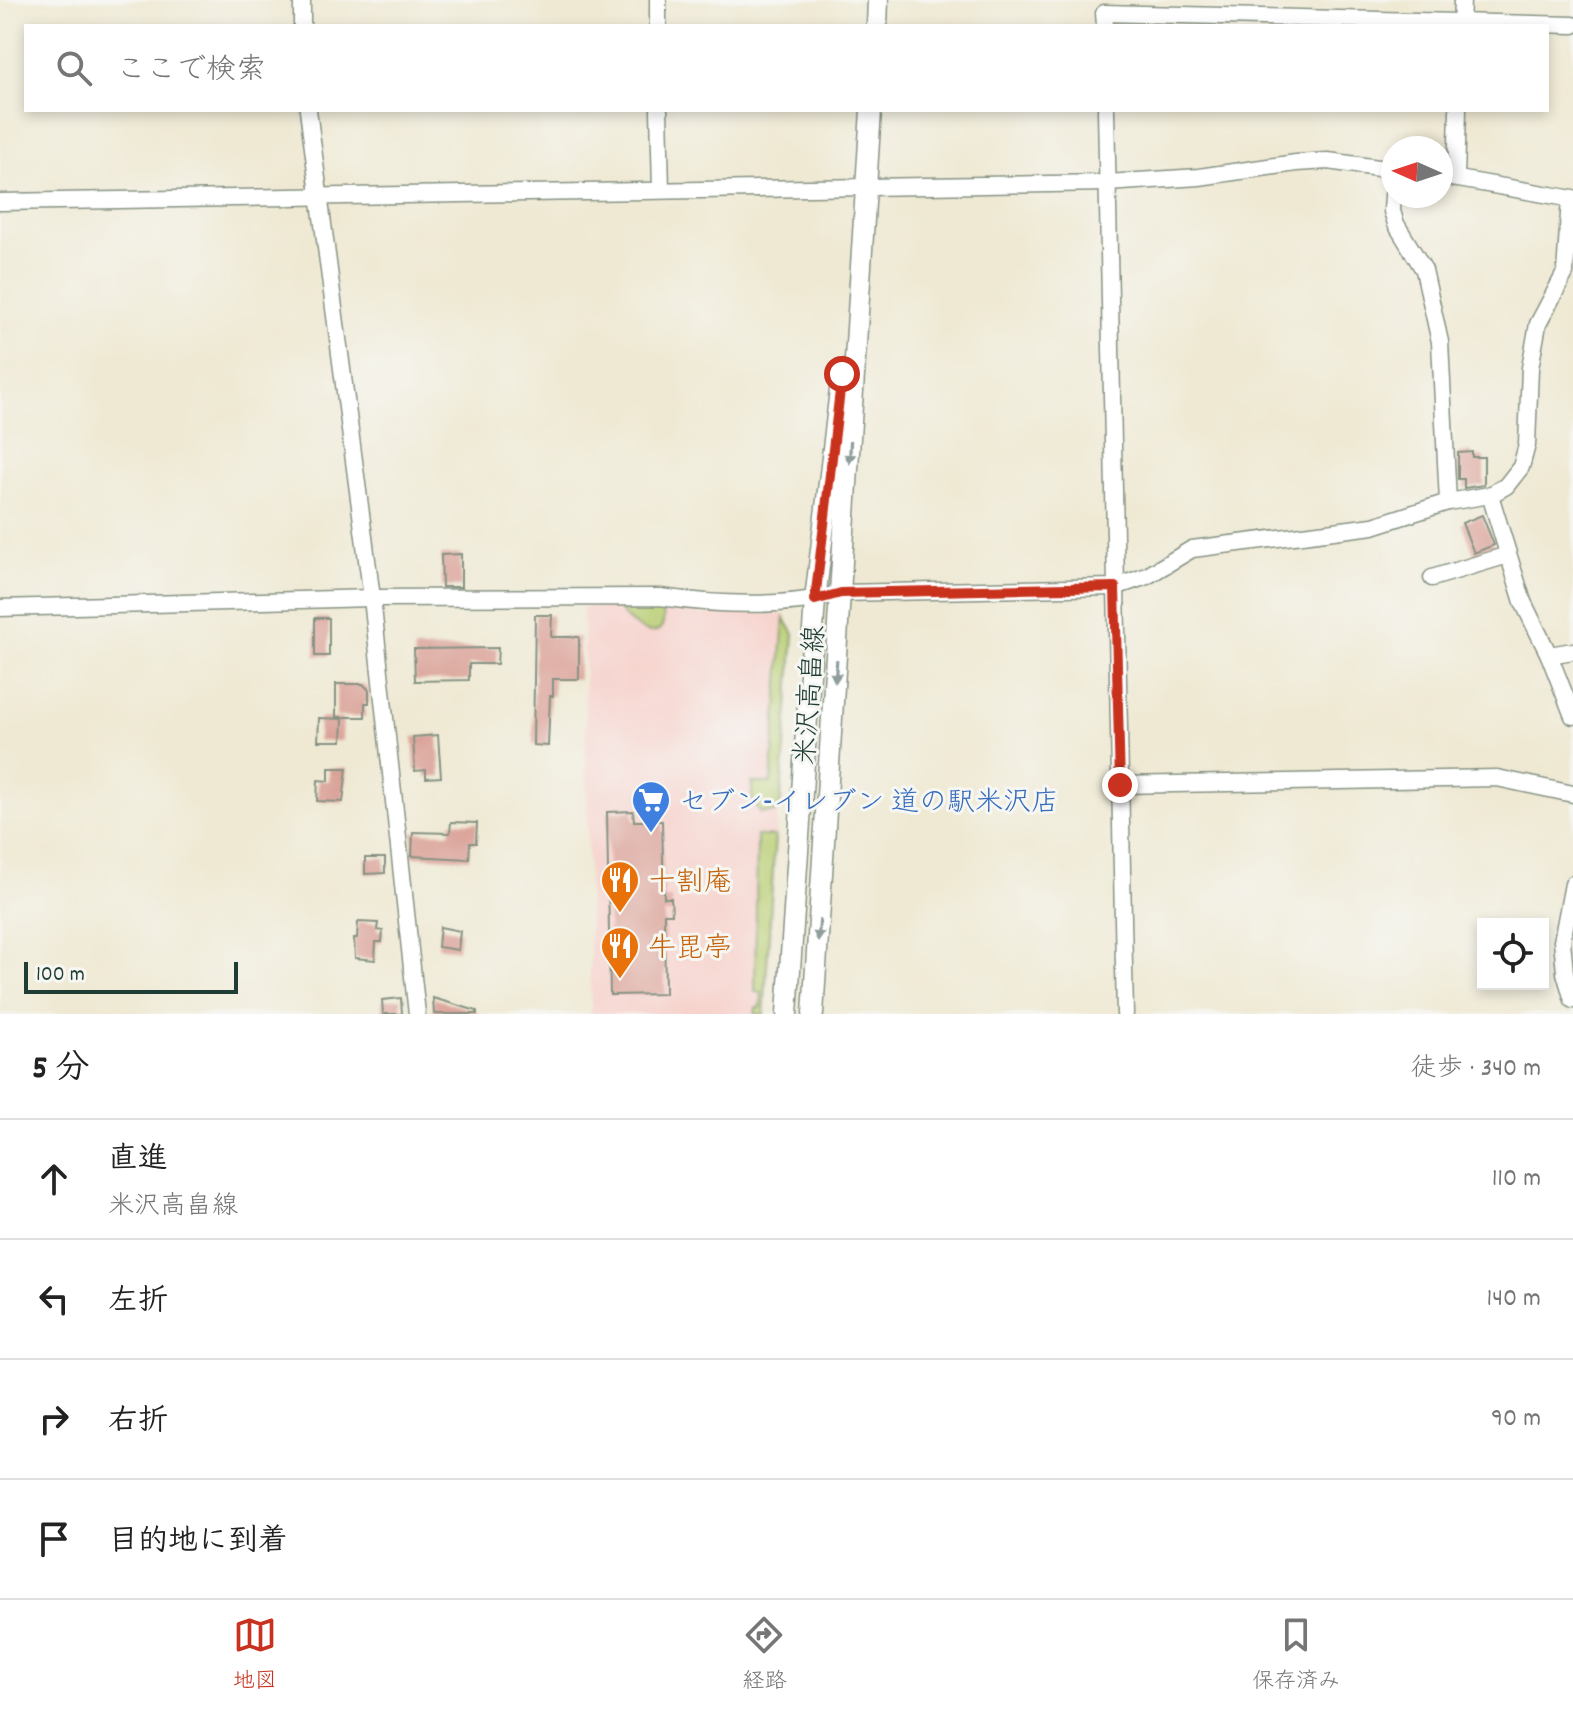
<!DOCTYPE html>
<html lang="ja">
<head>
<meta charset="utf-8">
<style>
  :root { --surface:#fff; --page:#f2f2f2; --text:#222; --muted:#767676; --line:#e0e0e0; --accent:#c8321e }
  body { margin:0; font-family:Dekko,"Klee One",sans-serif; background:var(--page); color:var(--text) }
  .controls { position:absolute; right:24px; bottom:24px; display:grid; overflow:hidden; border-radius:0px; box-shadow:0 4px 12px #0003 }
  .controls button { width:72px; height:72px; display:grid; place-items:center; padding:0; border:0; border-bottom:2px solid var(--line); background:var(--surface); color:var(--text); font:40px sans-serif }
  .compass { position:absolute; left:1381px; top:136px; width:72px; height:72px; border-radius:50%; background:var(--surface); box-shadow:0 4px 12px #0003; rotate:273deg }
  .scale { position:absolute; left:24px; bottom:20px; width:214px; box-sizing:border-box; padding-left:8px; border:4px solid #1f3d34; border-top:0; font-size:22px; line-height:28px; white-space:nowrap; color:#1f3d34; -webkit-text-stroke:6px #f6f6f2; paint-order:stroke }
  .stop { position:absolute; width:24px; height:24px; margin:-18px; border:6px solid #c8321e; border-radius:50%; background:#fff }
  .stop.end { background:#c8321e; border-color:#fff; box-shadow:0 2px 8px #0008 }
  .list { margin:0; padding:0; list-style:none }
  h2 { display:flex; justify-content:space-between; align-items:center; height:104px; margin:0; padding:0 32px; font-size:34px }
  h2 small { font-size:26px; font-weight:400; color:var(--muted) }
  .list li { display:grid; grid-template-columns:52px 1fr auto; gap:24px; align-items:center; box-sizing:border-box; height:120px; padding:0 32px; border-top:2px solid var(--line) }
  .list b { display:block; font-size:30px; white-space:nowrap }
  .list p { margin:0; font-size:26px; white-space:nowrap; color:var(--muted) }
  .list em { font-size:26px; font-style:normal; color:var(--muted) }
  .icon { flex:none; width:44px; height:44px; fill:none; stroke:currentColor; stroke-width:2; stroke-linecap:round; stroke-linejoin:round }
  .map { position:relative; flex:none; width:1573px; height:1014px; overflow:hidden }
  .search { position:absolute; background:var(--surface); box-shadow:0 4px 12px #0003; left:24px; right:24px; top:24px; height:88px; display:flex; align-items:center; gap:20px; box-sizing:border-box; padding:0 28px; border-radius:0px; color:var(--muted); font-size:30px }
  .sheet { height:584px; background:var(--surface) }
  nav { display:flex; justify-content:space-around; align-items:center; box-sizing:border-box; height:112px; border-top:2px solid var(--line); background:var(--surface); font-size:22px; color:var(--muted) }
  nav a { display:grid; justify-items:center; gap:4px }
  nav .on { color:var(--accent) }
  .map>svg:first-child { display:block }
  .built { fill:#f7d0ca }
  .green { fill:#b8cd71; stroke:#6c8552; stroke-width:2 }
  .building { fill:#daa197 }
  .lines { fill:none; stroke-linecap:round; stroke-linejoin:round }
  .minor-casing { stroke:#879384; stroke-width:19 }
  .major-casing { stroke:#879384; stroke-width:23 }
  .minor { stroke:#fff; stroke-width:16 }
  .major { stroke:#fff; stroke-width:20 }
  .oneway { fill:#8f9e9a }
  .route { stroke:#c8321e; stroke-width:10 }
  .labels { text-anchor:middle; stroke-width:6; stroke-linejoin:round; paint-order:stroke }
  .street-label { font-size:28px; fill:#1f3d34; stroke:#f6f6f2 }
  .shop-label { font-size:28px; fill:#366cbe; stroke:#f6f6f2; text-anchor:start }
  .food-label { font-size:28px; fill:#c56008; stroke:#f6f6f2; text-anchor:start }
</style>
</head>
<body>
<div class="map">
<svg width="1573" height="1014" viewBox="0 0 1573 1014">
  <rect width="100%" height="100%" fill="#f6f6f2"/>
  <filter id="ink" filterUnits="userSpaceOnUse"><feTurbulence type="fractalNoise" baseFrequency=".0125" numOctaves="2"/><feDisplacementMap in="SourceGraphic" scale="16" xChannelSelector="R" yChannelSelector="G"/><feConvolveMatrix kernelMatrix="1 2 1 2 8 2 1 2 1" color-interpolation-filters="sRGB"/></filter>
  <filter id="wash" filterUnits="userSpaceOnUse"><feTurbulence type="fractalNoise" baseFrequency=".006" numOctaves="4" result="noise"/><feDisplacementMap in="SourceGraphic" scale="32" xChannelSelector="R" yChannelSelector="G"/><feGaussianBlur stdDeviation="1.8" result="paint"/><feColorMatrix in="noise" values="0 0 0 0 0 0 0 0 0 0 0 0 0 0 0 0 0 1.4 0 .05"/><feComposite in="paint" operator="in"/></filter>
  <g filter="url(#wash)">
    <rect width="100%" height="100%" fill="#efe9d3"/>
    <polygon class="built" points="661,604 701,614 784,614 795,633 782,807 777,813 766,1014 591,1014 583,607"/>
    <g class="green">
      <path d="M659 606C666 614 666 633 650 632 641 631 625 619 621 612L625 607Z"/>
      <polygon points="784,618 794,634 780,807 775,812 761,813 752,800 752,783 771,783"/>
      <polygon points="757,836 775,836 764,1014 755,1014 756,1007 761,1007 762,993 755,992"/>
    </g>
    <g id="blocks">
      <g class="building">
        <polygon points="1472,452 1472,457 1484,457 1484,485 1464,488 1464,479 1458,479 1458,453"/>
        <polygon points="1482,515 1494,545 1474,553 1462,523"/>
        <polygon points="461,554 461,587 442,587 441,555"/>
        <polygon points="535,615 552,615 551,637 579,637 579,679 553,679 553,696 550,696 548,746 533,745"/>
        <rect x="315" y="618" width="14" height="38"/>
        <polygon points="498,648 497,664 469,664 469,680 415,681 414,649"/>
        <polygon points="336,684 363,684 369,690 369,703 365,703 365,717 336,717"/>
        <polygon points="319,718 343,719 342,741 318,741"/>
        <polygon points="438,735 441,777 426,778 426,770 415,771 413,737"/>
        <polygon points="329,768 347,768 343,802 317,801 318,780 329,781"/>
        <polygon points="633,811 634,821 662,821 664,898 671,898 672,914 664,914 665,994 610,995 607,812"/>
        <polygon points="451,822 477,823 476,843 470,843 469,859 412,856 413,832 450,833"/>
        <polygon points="365,858 385,858 385,873 365,874"/>
        <polygon points="358,922 378,923 377,930 383,931 382,942 376,942 375,960 355,958 354,938 357,938"/>
        <polygon points="440,927 460,931 458,950 438,947"/>
        <polygon points="401,998 402,1014 383,1014 382,1000"/>
        <polygon points="433,998 477,1011 477,1014 434,1014"/>
      </g>
    </g>
  </g>
  <g filter="url(#ink)">
    <use href="#blocks" fill-opacity="0" stroke="#879384" stroke-width="2"/>
    <g class="lines">
      <g class="minor-casing">
        <g id="minor">
          <polyline points="302,0 302,26"/>
          <polyline points="658,0 658,26"/>
          <polyline points="1105,26 1104,13 1573,25"/>
          <polyline points="1461,26 1462,0"/>
          <polyline points="308,110 372,598 417,1014"/>
          <polyline points="659,110 661,189"/>
          <polyline points="1106,110 1125,1014"/>
          <polyline points="1441,176 1573,199"/>
          <polyline points="1456,178 1458,110"/>
          <polyline points="1393,195 1392,211 1396,224 1424,270 1440,342 1448,502"/>
          <polyline points="0,202 1107,183 1199,177 1296,163 1328,161 1393,170"/>
          <polyline points="1490,495 1523,602 1549,655 1573,716"/>
          <polyline points="1432,578 1508,555"/>
          <path d="M0 608 372 598 660 597C717 605 786 608 841 593L1115 587 1147 576 1192 549 1373 526 1448 502 1490 495 1506 486 1521 467 1527 445 1530 368 1538 324 1565 273 1570 199"/>
          <polyline points="1549,655 1573,651"/>
          <polyline points="1120,785 1497,778 1573,794"/>
          <polyline points="1573,884 1562,941 1565,973 1573,1000"/>
        </g>
      </g>
      <g class="major-casing">
        <g id="major">
          <polyline points="877,26 878,0"/>
          <polyline points="787,1014 815,600 842,373"/>
          <polyline points="813,1014 871,110"/>
        </g>
      </g>
      <use href="#minor" class="minor"/>
      <use href="#major" class="major"/>
    </g>
    <defs><path id="oneway-solid" d="M-6-.8H1V-3.2L6.5 0L1 3.2V.8H-6Z" transform="scale(2)"/></defs>
    <g class="oneway">
      <use href="#oneway-solid" transform="translate(850 452) rotate(93)"/>
      <use href="#oneway-solid" transform="translate(836 671) rotate(94)"/>
      <use href="#oneway-solid" transform="translate(819 930) rotate(94)"/>
    </g>
  </g>
  <g class="lines" filter="url(#ink)">
    <polyline class="route" points="842,374 815,600 841,593 1115,587 1120,785"/>
  </g>
  <defs>
    <g id="supermarket-pin" transform="scale(2)"><path d="M0 17L-7.5 6A9.5 9.5 0 1 1 7.5 6Z" fill="#3f7fe0" stroke="#f6f6f2"/><path d="M-6-5.5h2.5l.6 2H6L4.5 2H-2.5L-4.4-4H-6ZM-1.5 3.2a1.3 1.3 0 1 0 .1 0ZM3 3.2a1.3 1.3 0 1 0 .1 0Z" fill="#fff"/></g>
    <g id="restaurant-pin" transform="scale(2)"><path d="M0 17L-7.5 6A9.5 9.5 0 1 1 7.5 6Z" fill="#e8710a" stroke="#f6f6f2"/><path d="M-5-6h1v4h1v-4h1v4h1v-4h1v5L-1.5 .5V6h-2V.5L-5-1ZM5-6V6H3V1.5H1.5Q1.5-4 5-6Z" fill="#fff"/></g>
  </defs>
  <g fill-rule="evenodd">
    <use href="#supermarket-pin" x="651" y="800"/>
    <use href="#restaurant-pin" x="620" y="880"/>
    <use href="#restaurant-pin" x="620" y="946"/>
  </g>
  <g class="labels">
    <g class="street-label">
      <text transform="translate(808 695) rotate(-86)" y="10">米沢高畠線</text>
    </g>
    <g class="shop-label">
      <text x="679" y="810">セブン-イレブン 道の駅米沢店</text>
    </g>
    <g class="food-label">
      <text x="648" y="890">十割庵</text>
      <text x="648" y="956">牛毘亭</text>
    </g>
  </g>
</svg>
<div class="controls">
<button><svg class="icon" aria-label="locate" viewBox="0 0 24 24"><circle cx="12" cy="12" r="6"/><path d="M12 2v4M12 18v4M2 12h4M18 12h4"/></svg></button>
</div>
<svg class="compass" viewBox="-18 -18 36 36"><path d="M0-13l5 13h-10z" fill="#e53935"/><path d="M0 13l5-13h-10z" fill="#767676"/></svg>
<div class="scale">100 m</div>
<div class="stop" style="left:842px;top:374px"></div>
<div class="stop end" style="left:1120px;top:785px"></div>
<div class="search"><svg class="icon" aria-label="search" viewBox="0 0 24 24"><circle cx="10" cy="10" r="6"/><path d="M15 15l6 6"/></svg>ここで検索</div>
</div>
<section class="sheet">
<h2>5 分<small>徒歩 · 340 m</small></h2>
<ul class="list">
<li><svg class="icon" aria-label="ahead" viewBox="0 0 24 24"><path d="M12 20V5M6 11l6-6 6 6"/></svg><div><b>直進</b><p>米沢高畠線</p></div><em>110 m</em></li>
<li><svg class="icon" aria-label="left" viewBox="0 0 24 24"><path d="M17 20v-9H6M10 6l-5 5 5 5"/></svg><div><b>左折</b></div><em>140 m</em></li>
<li><svg class="icon" aria-label="right" viewBox="0 0 24 24"><path d="M7 20v-9h11M14 6l5 5-5 5"/></svg><div><b>右折</b></div><em>90 m</em></li>
<li><svg class="icon" aria-label="arrive" viewBox="0 0 24 24"><path d="M6 21V4h12l-3 4 3 4H6"/></svg><div><b>目的地に到着</b></div></li>
</ul>
</section>
<nav>
<a class="on"><svg class="icon" aria-label="map" viewBox="0 0 24 24"><path d="M3 6l6-2 6 2 6-2v14l-6 2-6-2-6 2zM9 4v14M15 6v14"/></svg>地図</a>
<a><svg class="icon" aria-label="directions" viewBox="0 0 24 24"><path d="M12 3l9 9-9 9-9-9zM9 14v-3h6M13 9l2 2-2 2"/></svg>経路</a>
<a><svg class="icon" aria-label="saved" viewBox="0 0 24 24"><path d="M7 4h10v16l-5-4-5 4z"/></svg>保存済み</a>
</nav>
</body>
</html>
